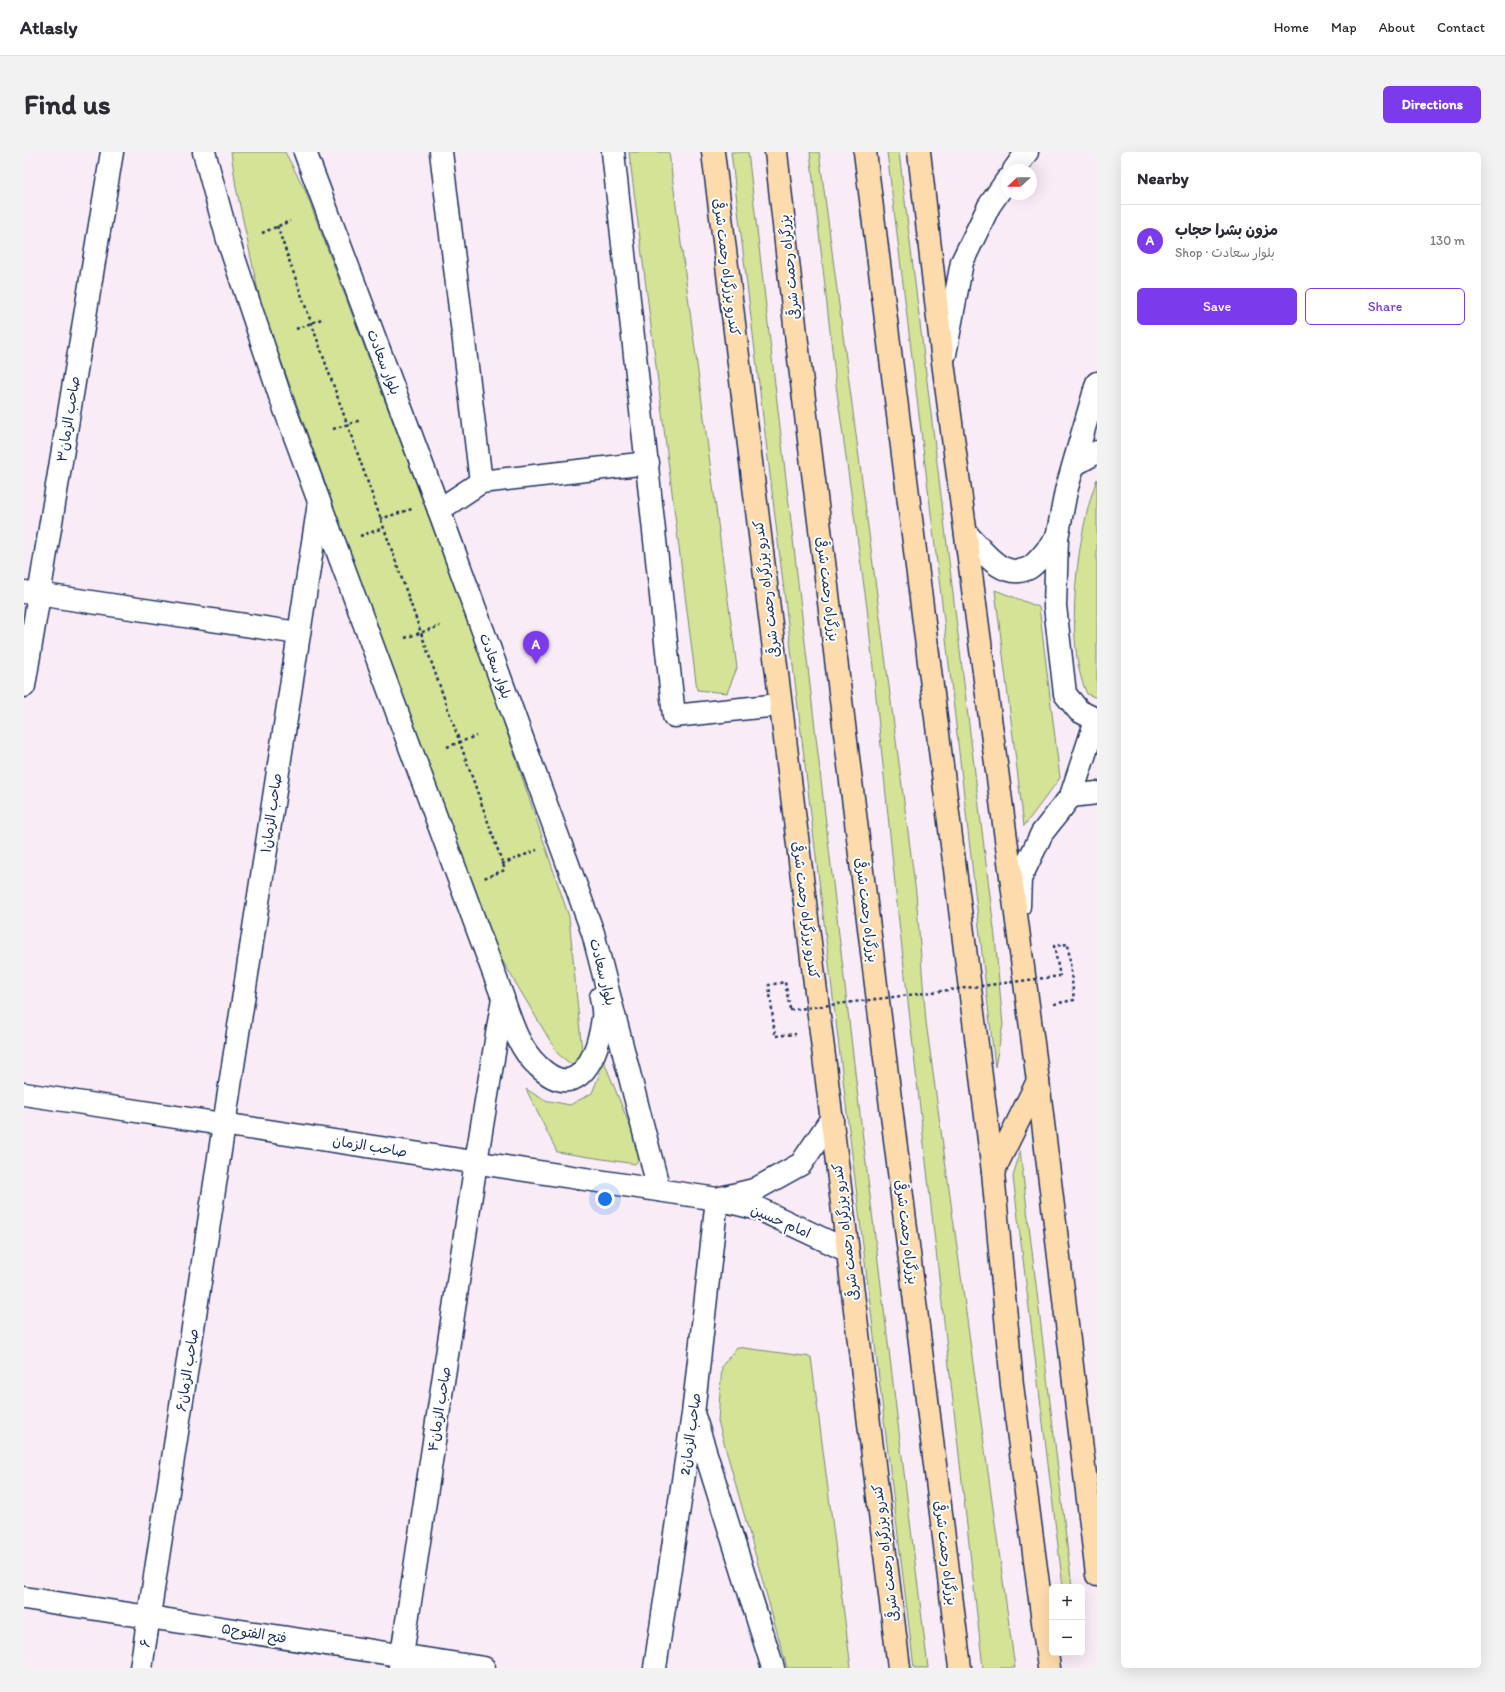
<!DOCTYPE html>
<html lang="en">
<head>
<meta charset="utf-8">
<style>
  :root { --surface:#fff; --page:#f2f2f3; --text:#2b2b33; --muted:#7c7c81; --line:#e1e1e2; --accent:#7c3aed }
  body { margin:0; font-family:Itim,"Playpen Sans Arabic",sans-serif; background:var(--page); color:var(--text) }
  .controls { position:absolute; right:12px; bottom:12px; display:grid; overflow:hidden; border-radius:6px; box-shadow:0 4px 16px #0002 }
  .controls button { width:36px; height:36px; display:grid; place-items:center; padding:0; border:0; border-bottom:1px solid var(--line); background:var(--surface); color:var(--text); font:20px sans-serif }
  .compass { position:absolute; left:977px; top:12px; width:36px; height:36px; border-radius:50%; background:var(--surface); box-shadow:0 4px 16px #0002; rotate:248deg }
  .you { position:absolute; left:581px; top:1047px; width:14px; height:14px; margin:-10px; border:3px solid #fff; border-radius:50%; background:#1a73e8; box-shadow:0 0 0 6px #1a73e833 }
  .badge { display:grid; place-items:center; width:26px; height:26px; border-radius:50%; background:var(--accent); color:#fff; font-size:13px; font-weight:700 }
  .pin { position:absolute; translate:-50% -33px; filter:drop-shadow(0 1px 2px #0008) }
  .pin::after { content:''; position:absolute; top:21px; width:14px; height:12px; background:inherit; clip-path:polygon(0 0,100% 0,50% 100%) }
  .list { margin:0; padding:0; list-style:none }
  h2 { display:flex; justify-content:space-between; align-items:center; height:52px; margin:0; padding:0 16px; font-size:17px }
  h2 small { font-size:13px; font-weight:400; color:var(--muted) }
  .list li { display:grid; grid-template-columns:26px 1fr auto; gap:12px; align-items:center; box-sizing:border-box; height:72px; padding:0 16px; border-top:1px solid var(--line) }
  .list b { display:block; font-size:15px; white-space:nowrap }
  .list p { margin:0; font-size:13px; white-space:nowrap; color:var(--muted) }
  .list em { font-size:13px; font-style:normal; color:var(--muted) }
  .actions { display:flex; gap:8px; padding:12px 16px }
  .actions a { flex:1; padding:9px 0; border:1px solid var(--accent); border-radius:6px; text-align:center; font-size:14px; color:var(--accent) }
  .actions .main { background:var(--accent); color:#fff }
  .map { position:relative; flex:none; width:1073px; height:1516px; overflow:hidden; border-radius:6px }
  header { display:flex; align-items:center; gap:24px; box-sizing:border-box; height:56px; padding:0 20px; background:var(--surface); border-bottom:1px solid var(--line) }
  header strong { font-size:19px }
  nav { display:flex; gap:22px; margin-inline-start:auto; font-size:14px }
  .intro { display:flex; align-items:center; justify-content:space-between; box-sizing:border-box; height:96px; padding:0 24px }
  h1 { margin:0; font-size:28px }
  .button { padding:10px 18px; border-radius:6px; background:var(--accent); color:#fff; font-size:14px; font-weight:700 }
  main { display:flex; gap:24px; padding:0 24px }
  aside { flex:1; background:var(--surface); border-radius:6px; box-shadow:0 4px 16px #0002 }
  .map>svg:first-child { display:block }
  .green { fill:#d4e396; stroke:#78897a }
  .lines { fill:none; stroke-linecap:round; stroke-linejoin:round }
  .minor-casing { stroke:#1b2f5e; stroke-width:25 }
  .major-casing { stroke:#1b2f5e; stroke-width:25 }
  .highway-casing { stroke:#1b2f5e; stroke-width:25 }
  .path { stroke:#1b2f5e; stroke-width:2.5; stroke-dasharray:3 3; stroke-linecap:butt }
  .minor { stroke:#fff; stroke-width:22 }
  .major { stroke:#fedbac; stroke-width:22 }
  .highway { stroke:#fedbac; stroke-width:22 }
  .path-bridge { stroke:#1b2f5e; stroke-width:2.5; stroke-dasharray:3 3; stroke-linecap:butt }
  .labels { text-anchor:middle; stroke-width:4; stroke-linejoin:round; paint-order:stroke }
  .street-label { font-size:14px; fill:#1b2f5e; stroke:#fff }
</style>
</head>
<body>
<header>
<strong>Atlasly</strong>
<nav><a>Home</a><a>Map</a><a>About</a><a>Contact</a></nav>
</header>
<div class="intro"><h1>Find us</h1><a class="button">Directions</a></div>
<main>
<div class="map">
<svg width="1073" height="1516" viewBox="0 0 1073 1516">
  <rect width="100%" height="100%" fill="#faecf7"/>
  <filter id="ink" filterUnits="userSpaceOnUse"><feTurbulence type="fractalNoise" baseFrequency=".025" numOctaves="2"/><feDisplacementMap in="SourceGraphic" scale="8" xChannelSelector="R" yChannelSelector="G"/><feConvolveMatrix kernelMatrix="1 2 1 2 8 2 1 2 1" color-interpolation-filters="sRGB"/></filter>
  <g filter="url(#ink)">
    <g class="green">
      <polygon points="207,0 261,0 281,38 454,494 545,765 558,900 548,913 534,902 469,793 391,581 237,153 212,35"/>
      <polygon points="605,0 645,0 713,516 703,541 673,538"/>
      <polygon points="707,0 724,0 834,946 904,1516 890,1516"/>
      <polygon points="786,0 795,0 892,741 902,870 991,1516 959,1516 873,752 843,456 812,233"/>
      <polygon points="863,0 875,0 971,785 979,873 971,915 919,460"/>
      <path d="M1073 327V546L1063 542C1039 492 1053 379 1073 327Z"/>
      <polygon points="971,438 1015,455 1036,626 1000,674"/>
      <polygon points="579,907 618,1004 611,1012 533,1000 502,937 520,948 546,953 568,941 576,921"/>
      <polygon points="996,998 1048,1435 1039,1435 989,1025"/>
      <polygon points="713,1195 787,1205 827,1516 763,1516 694,1269 698,1214"/>
    </g>
    <g class="lines">
      <g class="minor-casing">
        <g id="minor">
          <polyline points="180,0 204,88 256,244 479,846 452,1010 376,1516"/>
          <polyline points="281,0 415,358 569,781 635,1038"/>
          <polyline points="417,0 457,330 624,311"/>
          <polyline points="589,0 650,564 755,553"/>
          <polyline points="990,18 1003,0"/>
          <polyline points="921,202 938,110 965,54 983,28"/>
          <polyline points="1073,231 1042,339 1033,386 1031,454 1041,542 1055,559 1073,568"/>
          <polyline points="1050,313 1073,300"/>
          <polyline points="415,358 457,330"/>
          <path d="M942 381C958 398 978 429 1005 416 1013 412 1027 393 1033 386"/>
          <polyline points="0,440 274,481"/>
          <polyline points="0,534 88,0"/>
          <polyline points="1047,644 1072,568"/>
          <polyline points="995,754 996,727 1018,681 1047,644 1073,641"/>
          <path d="M479 847C487 870 495 897 514 914 555 954 575 900 579 866 580 859 578 851 577 845"/>
          <polyline points="0,942 693,1047 735,1057 822,1098"/>
          <polyline points="697,1046 730,1038 777,1012 808,966"/>
          <polyline points="671,1267 749,1516"/>
          <polyline points="0,1446 460,1516"/>
          <polyline points="117,1516 295,351"/>
          <polyline points="631,1516 669,1262 693,1047"/>
        </g>
      </g>
      <g class="major-casing">
        <g id="major">
          <polyline points="689,0 875,1516"/>
          <polyline points="895,0 919,210 1014,929 1073,1423"/>
        </g>
      </g>
      <g class="highway-casing">
        <g id="highway">
          <polyline points="752,0 772,182 936,1516"/>
          <polyline points="841,0 969,1020 988,1233 1025,1516"/>
          <polyline points="969,1020 1014,929"/>
        </g>
      </g>
      <g class="path">
        <polyline points="253,74 481,718 460,726"/>
        <polyline points="238,81 266,69"/>
        <polyline points="272,177 300,166"/>
        <polyline points="309,277 337,268"/>
        <polyline points="356,367 388,357"/>
        <polyline points="336,384 359,376"/>
        <polyline points="381,486 416,474"/>
        <polyline points="423,595 452,584"/>
        <polyline points="478,712 513,698"/>
        <polyline points="1030,852 1050,848 1044,792 1030,794 1036,824"/>
        <polyline points="766,857 761,830 745,833 751,884 772,882"/>
      </g>
      <use href="#minor" class="minor"/>
      <use href="#major" class="major"/>
      <use href="#highway" class="highway"/>
      <polyline class="path-bridge" points="766,858 1036,824"/>
    </g>
  </g>
  <g class="labels">
    <g class="street-label">
      <text transform="translate(703 115) rotate(83)" y="5">کندرو بزرگراه رحمت شرقی</text>
      <text transform="translate(765 115) rotate(-96)" y="5">بزرگراه رحمت شرقی</text>
      <text transform="translate(360 210) rotate(69)" y="5">بلوار سعادت</text>
      <text transform="translate(44 267) rotate(-81)" y="5">صاحب الزمان۳</text>
      <text transform="translate(742 437) rotate(-97)" y="5">کندرو بزرگراه رحمت شرقی</text>
      <text transform="translate(804 437) rotate(83)" y="5">بزرگراه رحمت شرقی</text>
      <text transform="translate(472 514) rotate(70)" y="5">بلوار سعادت</text>
      <text transform="translate(247 661) rotate(-82)" y="5">صاحب الزمان۱</text>
      <text transform="translate(782 758) rotate(83)" y="5">کندرو بزرگراه رحمت شرقی</text>
      <text transform="translate(843 758) rotate(83)" y="5">بزرگراه رحمت شرقی</text>
      <text transform="translate(579 820) rotate(76)" y="5">بلوار سعادت</text>
      <text transform="translate(346 994) rotate(9)" y="5">صاحب الزمان</text>
      <text transform="translate(757 1069) rotate(23)" y="5">امام حسین</text>
      <text transform="translate(821 1080) rotate(-97)" y="5">کندرو بزرگراه رحمت شرقی</text>
      <text transform="translate(883 1080) rotate(83)" y="5">بزرگراه رحمت شرقی</text>
      <text transform="translate(163 1218) rotate(-81)" y="5">صاحب الزمان۶</text>
      <text transform="translate(415 1257) rotate(-81)" y="5">صاحب الزمان۴</text>
      <text transform="translate(666 1282) rotate(-82)" y="5">2صاحب الزمان</text>
      <text transform="translate(861 1401) rotate(-97)" y="5">کندرو بزرگراه رحمت شرقی</text>
      <text transform="translate(922 1401) rotate(83)" y="5">بزرگراه رحمت شرقی</text>
      <text transform="translate(230 1481) rotate(9)" y="5">فتح الفتوح۵</text>
      <text transform="translate(121 1491) rotate(-82)" y="5">۶</text>
    </g>
  </g>
</svg>
<div class="controls">
<button>+</button>
<button>−</button>
</div>
<svg class="compass" viewBox="-18 -18 36 36"><path d="M0-13l5 13h-10z" fill="#e53935"/><path d="M0 13l5-13h-10z" fill="#7c7c81"/></svg>
<div class="you"></div>
<div class="pin badge" style="left:512px;top:512px">A</div>
</div>
<aside>
<h2>Nearby<small></small></h2>
<ul class="list">
<li><span class="badge">A</span><div><b>مزون بشرا حجاب</b><p>Shop · بلوار سعادت</p></div><em>130 m</em></li>
</ul>
<div class="actions"><a class="main">Save</a><a>Share</a></div>
</aside>
</main>
</body>
</html>
